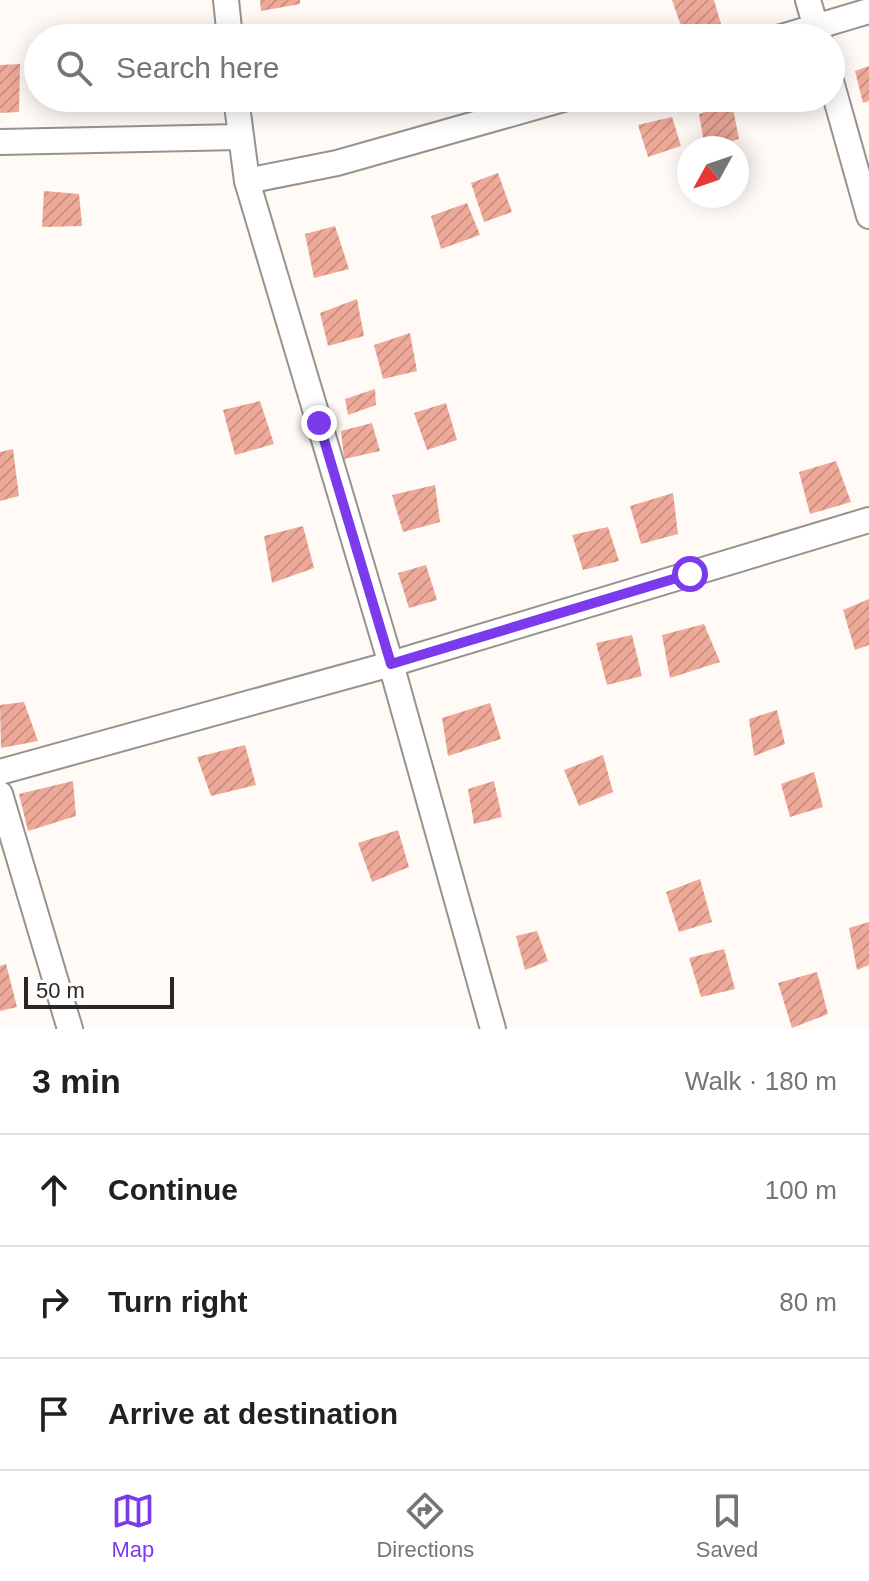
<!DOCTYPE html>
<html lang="en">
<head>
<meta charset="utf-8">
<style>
  :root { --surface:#fff; --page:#f6f6f6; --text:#202124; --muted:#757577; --line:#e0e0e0; --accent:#7c3aed }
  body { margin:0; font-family:Arial,sans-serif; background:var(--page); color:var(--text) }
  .compass { position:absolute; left:677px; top:136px; width:72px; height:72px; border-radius:50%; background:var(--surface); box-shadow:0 4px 20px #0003; rotate:230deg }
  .scale { position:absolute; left:24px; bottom:20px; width:150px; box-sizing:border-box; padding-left:8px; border:4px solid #292624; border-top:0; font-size:22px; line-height:28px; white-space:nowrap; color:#292624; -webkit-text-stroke:6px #fff; paint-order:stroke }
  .stop { position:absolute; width:24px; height:24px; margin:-18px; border:6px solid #7c3aed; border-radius:50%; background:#fff }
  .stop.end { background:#7c3aed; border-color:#fff; box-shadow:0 2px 8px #0008 }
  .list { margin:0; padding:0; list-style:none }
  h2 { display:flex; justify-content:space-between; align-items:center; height:104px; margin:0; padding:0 32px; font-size:34px }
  h2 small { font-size:26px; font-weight:400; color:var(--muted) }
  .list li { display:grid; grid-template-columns:52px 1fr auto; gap:24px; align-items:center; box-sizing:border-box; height:112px; padding:0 32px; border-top:2px solid var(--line) }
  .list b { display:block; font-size:30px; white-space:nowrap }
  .list em { font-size:26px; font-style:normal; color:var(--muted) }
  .icon { flex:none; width:44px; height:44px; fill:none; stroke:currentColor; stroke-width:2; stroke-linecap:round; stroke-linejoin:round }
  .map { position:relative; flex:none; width:869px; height:1029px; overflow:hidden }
  .search { position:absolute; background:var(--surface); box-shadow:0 4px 20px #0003; left:24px; right:24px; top:24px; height:88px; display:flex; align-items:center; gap:20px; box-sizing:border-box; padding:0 28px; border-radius:44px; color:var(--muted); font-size:30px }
  .sheet { height:440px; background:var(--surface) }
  nav { display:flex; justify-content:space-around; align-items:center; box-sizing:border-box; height:112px; border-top:2px solid var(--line); background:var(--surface); font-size:22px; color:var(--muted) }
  nav a { display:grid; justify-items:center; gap:4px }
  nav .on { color:var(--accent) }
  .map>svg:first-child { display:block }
  .building { fill:url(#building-hatch) }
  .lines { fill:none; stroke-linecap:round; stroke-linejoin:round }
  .street-casing { stroke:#98928d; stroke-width:28 }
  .street { stroke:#fff; stroke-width:24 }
  .route { stroke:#7c3aed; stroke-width:10 }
</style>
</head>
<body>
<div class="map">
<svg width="869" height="1029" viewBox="0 0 869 1029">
  <defs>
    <pattern id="building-hatch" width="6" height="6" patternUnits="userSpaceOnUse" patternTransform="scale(2)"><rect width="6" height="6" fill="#eea998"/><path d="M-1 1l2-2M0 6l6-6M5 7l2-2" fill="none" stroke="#cc9183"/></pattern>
  </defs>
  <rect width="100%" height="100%" fill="#fffaf5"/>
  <g class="building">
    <polygon points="260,0 300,0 300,4 261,11"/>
    <polygon points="672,0 714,0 721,24 683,32"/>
    <polygon points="20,64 19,112 0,113 0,65"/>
    <polygon points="869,66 869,101 863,103 855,71"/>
    <polygon points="410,98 450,98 450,99 411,109"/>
    <polygon points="732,104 739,139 705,148 699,114"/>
    <polygon points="672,117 681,146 648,157 638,125"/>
    <polygon points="498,173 512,212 484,222 471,183"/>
    <polygon points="44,191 79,194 82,226 42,227"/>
    <polygon points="467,203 480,235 441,249 431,216"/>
    <polygon points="335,226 349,269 314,278 305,234"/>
    <polygon points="357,299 364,336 328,346 320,313"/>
    <polygon points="410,333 417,371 383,379 374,345"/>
    <polygon points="375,389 376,405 348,415 345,399"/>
    <polygon points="260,401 274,444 235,455 223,410"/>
    <polygon points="446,403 457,440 427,450 414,413"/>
    <polygon points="372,423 380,451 344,459 341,431"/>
    <polygon points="13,449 19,496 0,501 0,452"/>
    <polygon points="836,461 851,502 810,514 799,472"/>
    <polygon points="435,485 440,522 403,532 392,495"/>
    <polygon points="673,493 678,534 641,544 630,506"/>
    <polygon points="303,526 314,568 272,583 264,536"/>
    <polygon points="608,527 619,561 583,570 572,535"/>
    <polygon points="426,565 437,600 409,608 398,573"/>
    <polygon points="869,599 869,645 855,650 843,610"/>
    <polygon points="704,624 720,662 670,678 662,635"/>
    <polygon points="632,635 642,676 607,685 596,643"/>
    <polygon points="24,702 38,741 1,748 0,705"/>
    <polygon points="490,703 501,739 448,756 442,718"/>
    <polygon points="777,710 785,744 754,756 749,719"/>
    <polygon points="245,745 256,785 211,796 197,757"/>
    <polygon points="603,755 613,792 579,806 564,770"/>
    <polygon points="814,772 823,807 790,817 781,784"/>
    <polygon points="73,781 76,816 28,831 19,794"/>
    <polygon points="494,781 502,817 474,824 468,789"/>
    <polygon points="398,830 409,867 372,882 358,843"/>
    <polygon points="700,879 712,922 679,932 666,892"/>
    <polygon points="869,922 869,965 857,970 849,928"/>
    <polygon points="537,931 548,961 525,970 516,936"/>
    <polygon points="724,949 735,989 701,997 689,958"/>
    <polygon points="6,964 17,1007 0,1011 0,966"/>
    <polygon points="817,972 828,1014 792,1028 778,983"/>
  </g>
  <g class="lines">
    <g class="street-casing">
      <g id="street">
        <polyline points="226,0 230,38"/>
        <polyline points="808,0 819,38"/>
        <polyline points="778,38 869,11"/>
        <polyline points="831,81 869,216"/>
        <polyline points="236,98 247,181 391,664 493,1029"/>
        <polyline points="0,142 240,137"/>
        <polyline points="247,181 337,163 567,98"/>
        <polyline points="0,772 391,664 869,520"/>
        <polyline points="0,794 70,1029"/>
      </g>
    </g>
    <use href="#street" class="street"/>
  </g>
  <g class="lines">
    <polyline class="route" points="319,423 391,664 690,574"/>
  </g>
</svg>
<svg class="compass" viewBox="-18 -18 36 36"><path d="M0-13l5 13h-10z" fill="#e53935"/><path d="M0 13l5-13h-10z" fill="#757577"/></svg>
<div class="scale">50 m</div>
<div class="stop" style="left:690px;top:574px"></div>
<div class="stop end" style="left:319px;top:423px"></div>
<div class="search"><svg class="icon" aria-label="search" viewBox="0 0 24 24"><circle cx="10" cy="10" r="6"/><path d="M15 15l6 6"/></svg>Search here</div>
</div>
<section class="sheet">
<h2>3 min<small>Walk · 180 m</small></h2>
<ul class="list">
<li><svg class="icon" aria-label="ahead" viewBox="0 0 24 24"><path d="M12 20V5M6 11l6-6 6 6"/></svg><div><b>Continue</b></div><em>100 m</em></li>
<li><svg class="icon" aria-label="right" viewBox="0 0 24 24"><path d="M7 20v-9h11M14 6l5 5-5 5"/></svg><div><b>Turn right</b></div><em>80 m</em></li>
<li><svg class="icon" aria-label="arrive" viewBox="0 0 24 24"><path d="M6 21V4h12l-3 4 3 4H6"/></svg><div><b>Arrive at destination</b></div></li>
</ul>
</section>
<nav>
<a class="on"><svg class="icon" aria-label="map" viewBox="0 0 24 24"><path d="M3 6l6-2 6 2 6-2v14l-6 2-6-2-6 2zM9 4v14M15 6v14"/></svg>Map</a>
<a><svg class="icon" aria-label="directions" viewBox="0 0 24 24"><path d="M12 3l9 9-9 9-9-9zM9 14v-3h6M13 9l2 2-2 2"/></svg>Directions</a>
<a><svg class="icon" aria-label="saved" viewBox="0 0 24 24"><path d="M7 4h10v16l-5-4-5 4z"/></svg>Saved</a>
</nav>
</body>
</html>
